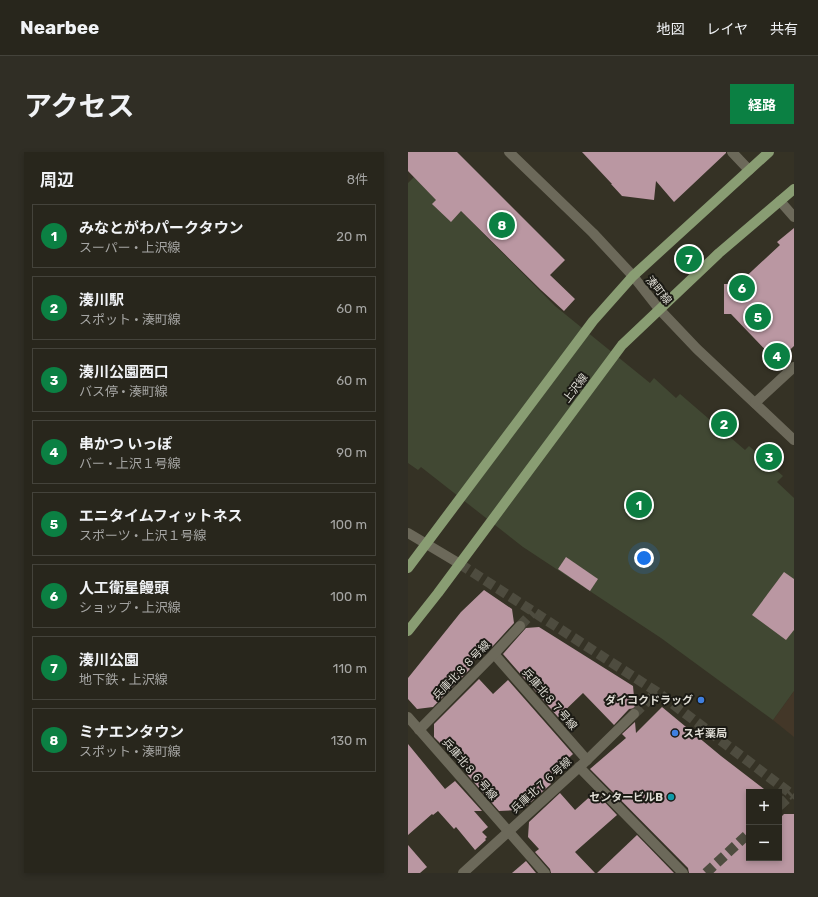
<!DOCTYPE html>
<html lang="ja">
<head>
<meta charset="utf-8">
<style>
  :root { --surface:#28261c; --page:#302e25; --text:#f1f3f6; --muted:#a5a5a3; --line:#44433b; --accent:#0b8043 }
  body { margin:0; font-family:Rubik,"Noto Sans JP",sans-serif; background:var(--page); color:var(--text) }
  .controls { position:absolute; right:12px; bottom:12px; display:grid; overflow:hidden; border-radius:0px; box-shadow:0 2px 6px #0003 }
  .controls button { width:36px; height:36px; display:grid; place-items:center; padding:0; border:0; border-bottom:1px solid var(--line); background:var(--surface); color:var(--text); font:20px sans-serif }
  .you { position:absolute; left:236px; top:406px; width:14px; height:14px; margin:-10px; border:3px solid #fff; border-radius:50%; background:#1a73e8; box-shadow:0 0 0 6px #1a73e833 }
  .badge { display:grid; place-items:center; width:26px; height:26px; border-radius:50%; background:var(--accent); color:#fff; font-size:13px; font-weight:700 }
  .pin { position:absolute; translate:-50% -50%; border:2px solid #fff; box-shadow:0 1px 4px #0006 }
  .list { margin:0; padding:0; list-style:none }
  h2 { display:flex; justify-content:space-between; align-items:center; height:52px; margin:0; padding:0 16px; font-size:17px }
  h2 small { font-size:13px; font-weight:400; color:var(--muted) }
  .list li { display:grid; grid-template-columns:26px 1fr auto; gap:12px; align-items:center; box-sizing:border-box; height:64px; margin:0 8px 8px; padding:0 8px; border:1px solid var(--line); border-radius:0px }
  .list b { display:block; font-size:15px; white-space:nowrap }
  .list p { margin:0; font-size:13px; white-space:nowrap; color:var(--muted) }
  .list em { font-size:13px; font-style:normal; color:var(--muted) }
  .map { position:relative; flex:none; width:386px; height:721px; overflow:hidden; border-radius:0px }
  header { display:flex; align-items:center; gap:24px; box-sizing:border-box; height:56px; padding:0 20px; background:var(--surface); border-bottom:1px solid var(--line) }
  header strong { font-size:19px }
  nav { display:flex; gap:22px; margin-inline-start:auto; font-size:14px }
  .intro { display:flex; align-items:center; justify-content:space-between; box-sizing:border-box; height:96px; padding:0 24px }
  h1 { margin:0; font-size:28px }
  .button { padding:10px 18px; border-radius:0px; background:var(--accent); color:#fff; font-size:14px; font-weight:700 }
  main { display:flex; gap:24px; padding:0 24px }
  aside { flex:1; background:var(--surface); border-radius:0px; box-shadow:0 2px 6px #0003 }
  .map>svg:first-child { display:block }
  .commercial { fill:#433728 }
  .green { fill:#414833 }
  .building { fill:#ba97a2 }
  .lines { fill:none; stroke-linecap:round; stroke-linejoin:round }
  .minor-tunnel { stroke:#4e4c3f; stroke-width:10; stroke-dasharray:10 5; stroke-linecap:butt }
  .minor { stroke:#6c695a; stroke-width:10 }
  .major { stroke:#899d73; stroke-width:10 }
  .shop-dot { fill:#3f7fe0; stroke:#1b1a14; stroke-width:1.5 }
  .culture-dot { fill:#0f9aa8; stroke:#1b1a14; stroke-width:1.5 }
  .labels { text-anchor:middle; stroke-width:4; stroke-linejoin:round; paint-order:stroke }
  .street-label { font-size:11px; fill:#dfddd5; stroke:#1b1a14 }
  .poi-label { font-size:11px; font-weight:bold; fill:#dfddd5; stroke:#1b1a14; text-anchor:end }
</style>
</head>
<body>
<header>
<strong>Nearbee</strong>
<nav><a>地図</a><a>レイヤ</a><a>共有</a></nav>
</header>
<div class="intro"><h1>アクセス</h1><a class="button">経路</a></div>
<main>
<aside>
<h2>周辺<small>8件</small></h2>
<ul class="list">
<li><span class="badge">1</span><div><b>みなとがわパークタウン</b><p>スーパー · 上沢線</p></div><em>20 m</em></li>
<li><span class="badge">2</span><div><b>湊川駅</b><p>スポット · 湊町線</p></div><em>60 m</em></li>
<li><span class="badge">3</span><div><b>湊川公園西口</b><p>バス停 · 湊町線</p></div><em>60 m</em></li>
<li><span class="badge">4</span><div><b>串かつ いっぽ</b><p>バー · 上沢１号線</p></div><em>90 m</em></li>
<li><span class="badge">5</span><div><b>エニタイムフィットネス</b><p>スポーツ · 上沢１号線</p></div><em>100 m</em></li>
<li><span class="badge">6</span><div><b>人工衛星饅頭</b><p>ショップ · 上沢線</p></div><em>100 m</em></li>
<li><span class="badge">7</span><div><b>湊川公園</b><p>地下鉄 · 上沢線</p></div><em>110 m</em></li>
<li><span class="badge">8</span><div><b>ミナエンタウン</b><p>スポット · 湊町線</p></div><em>130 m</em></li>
</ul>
</aside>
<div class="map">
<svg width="386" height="721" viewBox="0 0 386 721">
  <rect width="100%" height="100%" fill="#353225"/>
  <polygon class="commercial" points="386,539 386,585 365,568"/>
  <polygon class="green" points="6,25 24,43 31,37 147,154 242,231 246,226 268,246 272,242 337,298 341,294 375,324 369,330 386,346 386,539 365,568 253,486 115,395 13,315 10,318 0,311 0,31"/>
  <g class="building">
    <polygon points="0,0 49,0 157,108 142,123 167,147 156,159 133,138 53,59 43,70 24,52 28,48 0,19"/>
    <polygon points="174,0 318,0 318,1 266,50 248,29 246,48 214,44 203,32 204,32"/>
    <polygon points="386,76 386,194 369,210 323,162 316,162 316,132 330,132 372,93 369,90"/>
    <polygon points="158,405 190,427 182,439 150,417"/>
    <polygon points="376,420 386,427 386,478 378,488 344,463"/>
    <polygon points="76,438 104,457 106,471 84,495 81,492 60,515 62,517 25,555 9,557 0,547 0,526 53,460"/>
    <polygon points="131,475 225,534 227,556 221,557 206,573 175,541 150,565 95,502 118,476"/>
    <polygon points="71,527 85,542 100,528 165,602 139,626 143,632 114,658 91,659 57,620 60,618 34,589 32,591 26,585 26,572"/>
    <polygon points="254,555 313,604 360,640 341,640 341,706 371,706 371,667 376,662 386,662 386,721 281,721 280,716 182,617 218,586 214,582 227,570 228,581"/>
    <polygon points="0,592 37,637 47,629 74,659 66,659 80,675 74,680 79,685 77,687 78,688 67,698 48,675 46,677 30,659 25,663 24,662 0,683"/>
    <polygon points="187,640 209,663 167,700 187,721 143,721 142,717 127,700 131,697 120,685 121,670 152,641 167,658"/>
    <polygon points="229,683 266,721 189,721"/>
    <polygon points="0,693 19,715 12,721 0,721"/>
    <polygon points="118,709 128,721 104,721"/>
  </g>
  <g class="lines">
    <g class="minor-tunnel">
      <polyline points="52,412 249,540 386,644"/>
      <polyline points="112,474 125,460"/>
      <polyline points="226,562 249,540"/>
      <polyline points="371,654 384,642"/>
      <polyline points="298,721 341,681"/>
    </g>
    <g class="minor">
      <polyline points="101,0 185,81 225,124 251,157 289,197 386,288"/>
      <polyline points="324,0 341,18"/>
      <polyline points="372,49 386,65"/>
      <polyline points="347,251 386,215"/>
      <polyline points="0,381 52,412"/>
      <polyline points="86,502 179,608"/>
      <polyline points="0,565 137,721"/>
      <polyline points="11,578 86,502 112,474"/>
      <polyline points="171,615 275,721"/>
      <polyline points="55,721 179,608 226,562"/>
    </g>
    <g class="major">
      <polyline points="0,416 185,169 225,124 361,0"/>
      <polyline points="0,479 30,441 214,193 311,101 386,37"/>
    </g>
  </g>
  <g class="shop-dot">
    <circle cx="293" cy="548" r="4"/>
    <circle cx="267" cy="581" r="4"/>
  </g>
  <circle class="culture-dot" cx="263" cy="645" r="4"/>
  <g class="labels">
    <g class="street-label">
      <text transform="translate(251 138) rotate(50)" y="4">湊町線</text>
      <text transform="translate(167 236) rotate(-53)" y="4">上沢線</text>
      <text transform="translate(53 518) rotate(-46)" y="4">兵庫北８８号線</text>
      <text transform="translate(142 547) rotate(49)" y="4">兵庫北８７号線</text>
      <text transform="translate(62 617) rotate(49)" y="4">兵庫北８６号線</text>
      <text transform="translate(133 633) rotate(-42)" y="4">兵庫北７６号線</text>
    </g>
    <g class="poi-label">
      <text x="285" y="552">ダイコクドラッグ</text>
      <text x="275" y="585" text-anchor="start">スギ薬局</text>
      <text x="255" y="649">センタービルB</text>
    </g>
  </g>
</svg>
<div class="controls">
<button>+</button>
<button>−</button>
</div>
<div class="you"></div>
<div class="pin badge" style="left:231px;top:353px">1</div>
<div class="pin badge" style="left:316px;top:272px">2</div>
<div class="pin badge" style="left:361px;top:305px">3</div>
<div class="pin badge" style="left:369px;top:204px">4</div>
<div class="pin badge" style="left:350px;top:165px">5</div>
<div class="pin badge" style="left:334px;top:136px">6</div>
<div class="pin badge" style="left:281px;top:107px">7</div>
<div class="pin badge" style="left:94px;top:73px">8</div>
</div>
</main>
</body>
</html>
